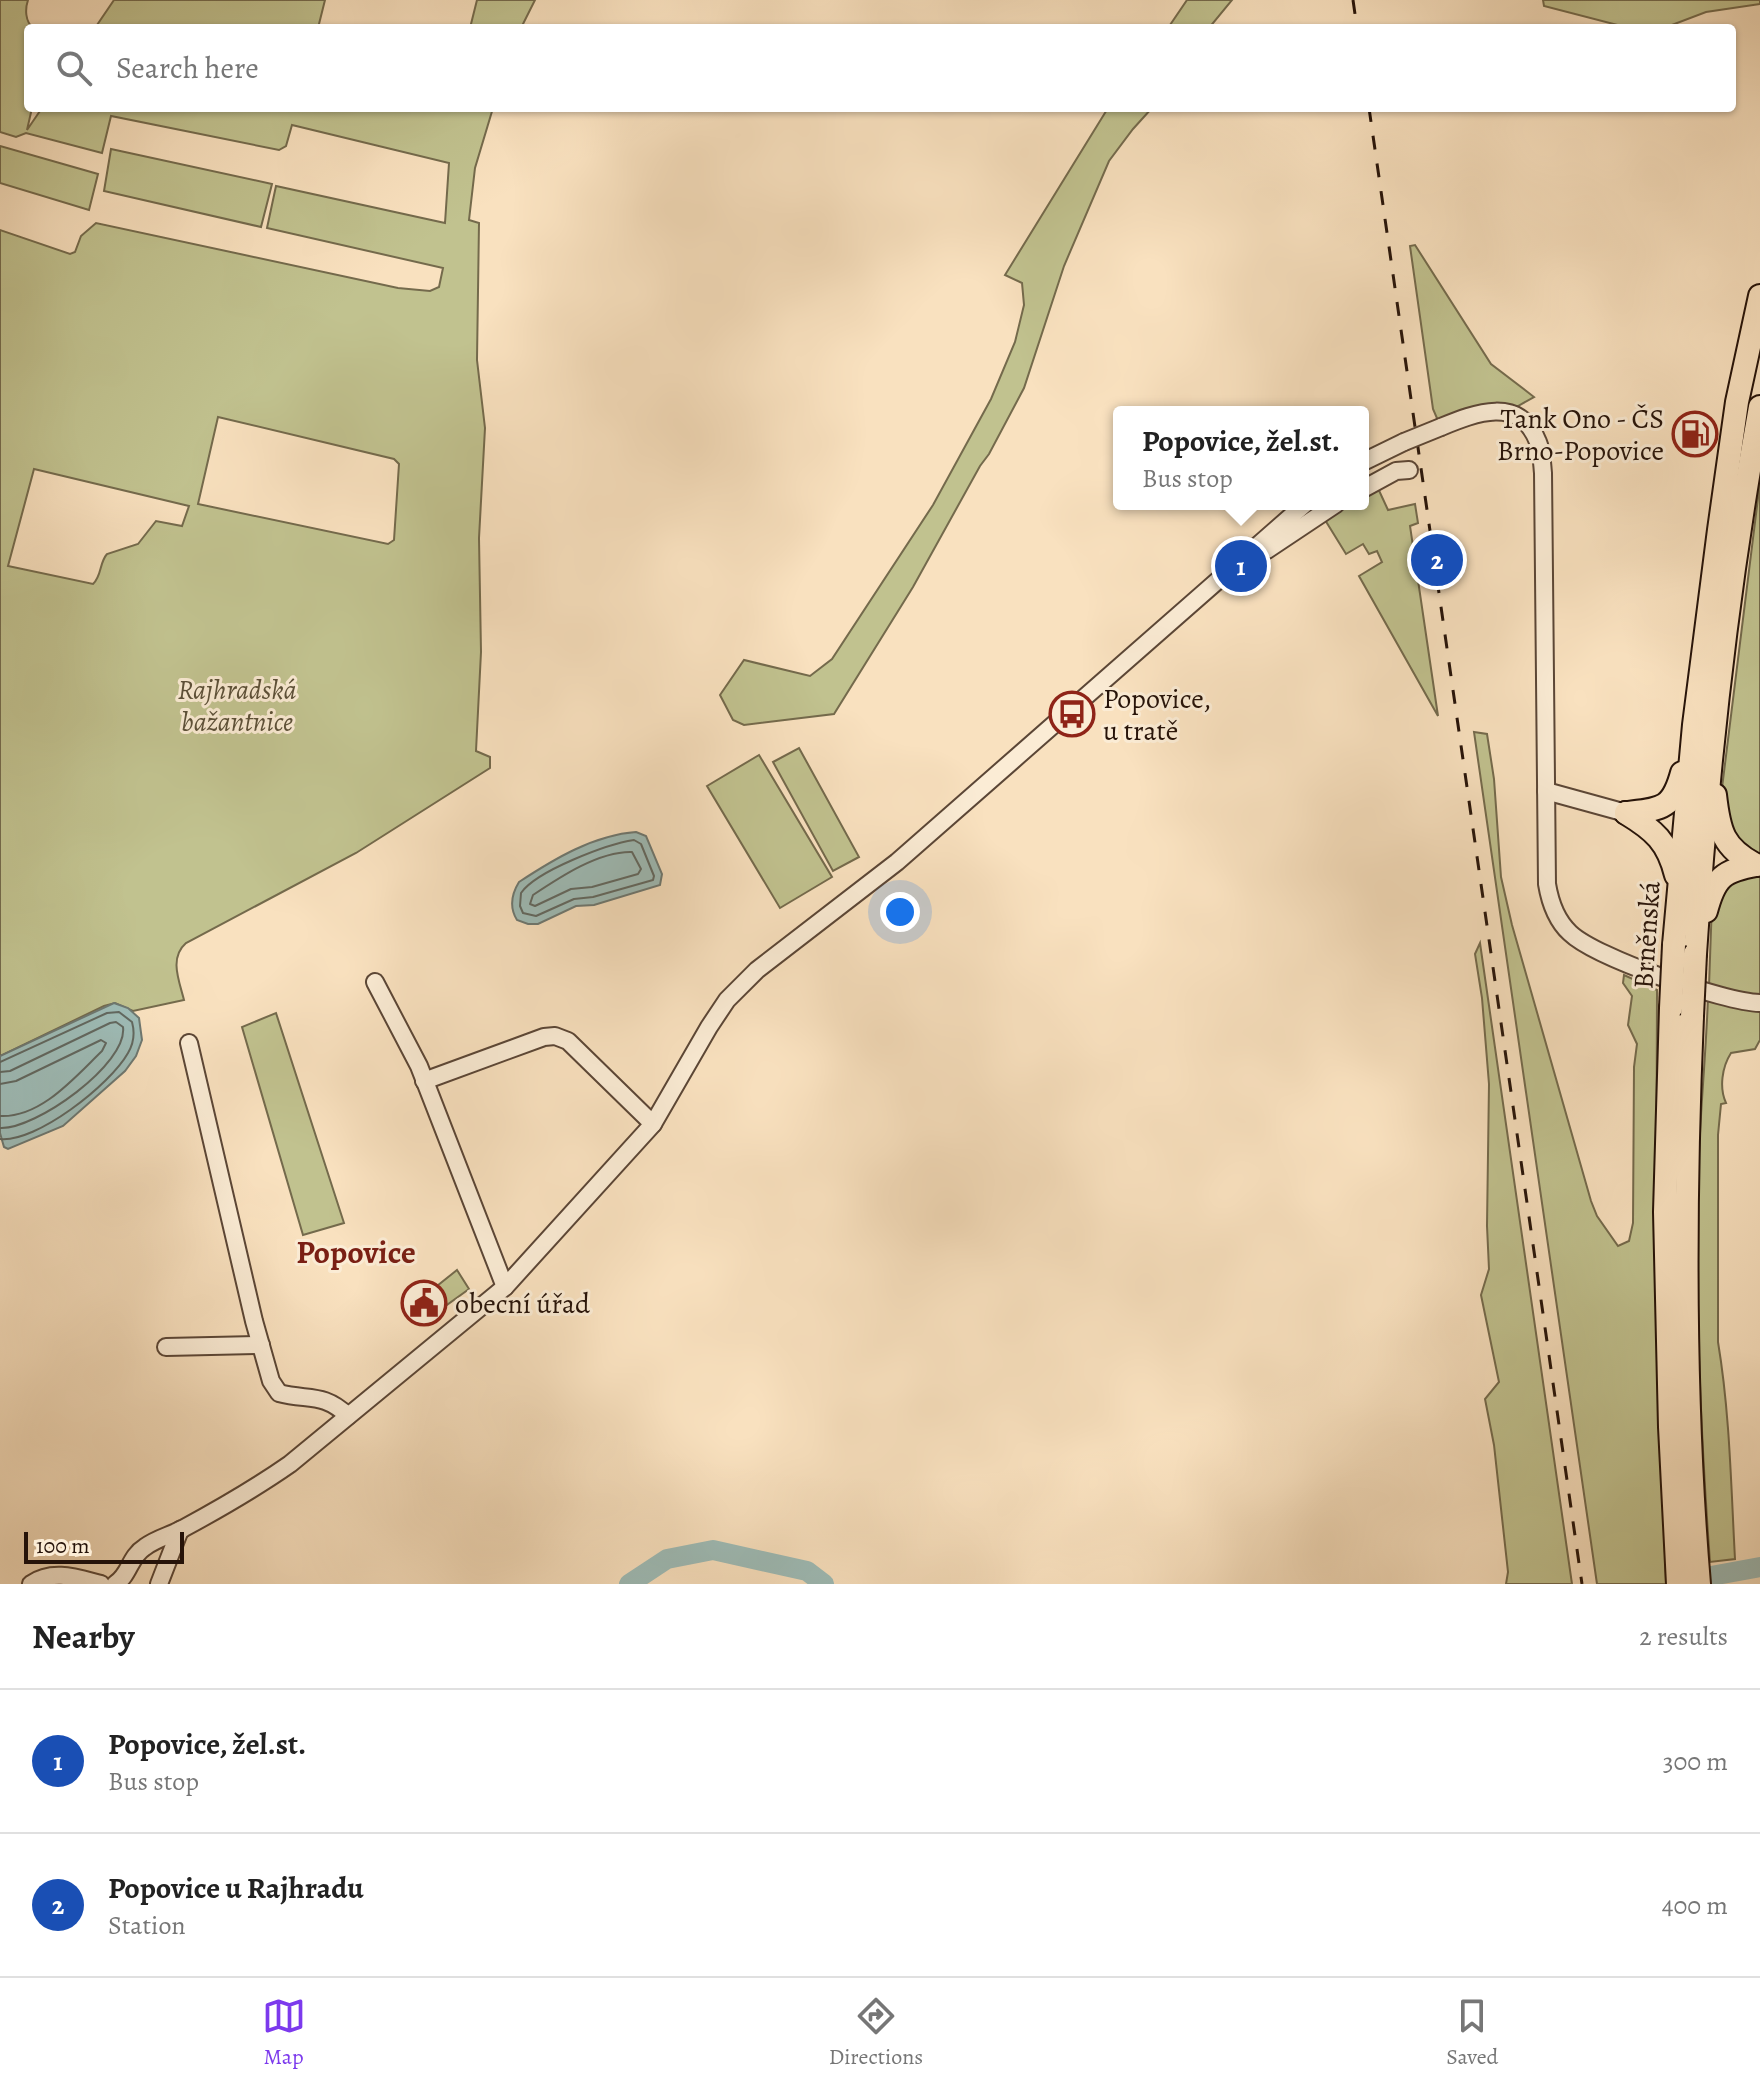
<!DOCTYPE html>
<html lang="en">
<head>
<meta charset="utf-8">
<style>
  :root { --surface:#fff; --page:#f6f6f6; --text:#222; --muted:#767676; --line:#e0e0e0; --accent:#7c3aed }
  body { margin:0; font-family:Alegreya,serif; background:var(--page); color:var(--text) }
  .scale { position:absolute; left:24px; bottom:20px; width:160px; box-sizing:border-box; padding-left:8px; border:4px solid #261309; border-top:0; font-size:22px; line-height:28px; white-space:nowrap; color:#261309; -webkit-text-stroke:6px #fbecd5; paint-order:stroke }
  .you { position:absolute; left:900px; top:912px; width:28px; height:28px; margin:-20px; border:6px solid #fff; border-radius:50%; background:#1a73e8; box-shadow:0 0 0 12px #1a73e833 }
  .badge { display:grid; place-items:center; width:52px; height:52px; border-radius:50%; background:var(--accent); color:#fff; font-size:26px; font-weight:700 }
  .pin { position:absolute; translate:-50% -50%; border:4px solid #fff; box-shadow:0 2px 8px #0006 }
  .popup { position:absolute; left:1113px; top:406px; width:256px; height:104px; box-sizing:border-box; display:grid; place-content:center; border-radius:8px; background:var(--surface); filter:drop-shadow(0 2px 6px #0005); font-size:26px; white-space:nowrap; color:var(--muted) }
  .popup b { font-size:30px; color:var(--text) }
  .popup::after { content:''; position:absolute; left:50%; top:100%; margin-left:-16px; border:16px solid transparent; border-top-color:var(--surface) }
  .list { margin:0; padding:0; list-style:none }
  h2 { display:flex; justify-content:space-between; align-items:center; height:104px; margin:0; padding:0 32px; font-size:34px }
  h2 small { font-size:26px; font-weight:400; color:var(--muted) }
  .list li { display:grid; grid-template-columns:52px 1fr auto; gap:24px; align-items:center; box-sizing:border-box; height:144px; padding:0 32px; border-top:2px solid var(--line) }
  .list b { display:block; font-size:30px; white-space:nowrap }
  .list p { margin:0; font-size:26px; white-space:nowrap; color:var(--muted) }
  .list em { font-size:26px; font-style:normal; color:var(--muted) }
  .icon { flex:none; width:44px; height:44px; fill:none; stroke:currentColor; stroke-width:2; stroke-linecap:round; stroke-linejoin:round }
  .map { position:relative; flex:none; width:1760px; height:1584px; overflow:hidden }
  .search { position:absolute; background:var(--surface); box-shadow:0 2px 6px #0004; left:24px; right:24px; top:24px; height:88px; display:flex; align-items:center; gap:20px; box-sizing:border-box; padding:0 28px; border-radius:8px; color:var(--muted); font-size:30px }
  .sheet { height:392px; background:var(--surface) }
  nav { display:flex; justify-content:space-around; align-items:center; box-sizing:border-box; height:112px; border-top:2px solid var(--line); background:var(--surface); font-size:22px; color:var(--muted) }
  nav a { display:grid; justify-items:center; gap:4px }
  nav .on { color:var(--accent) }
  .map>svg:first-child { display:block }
  .green { fill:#c1c28f; stroke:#746a4c; stroke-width:2; fill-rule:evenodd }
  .water { fill:#9ebcb7; stroke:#6e7871; stroke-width:2 }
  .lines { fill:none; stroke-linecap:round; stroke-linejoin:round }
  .shore { stroke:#626860; stroke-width:2 }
  .river { stroke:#9ebcb7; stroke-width:20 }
  .minor-casing { stroke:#5b4636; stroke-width:20 }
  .highway-casing { stroke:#261309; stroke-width:26 }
  .minor { stroke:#fbecd5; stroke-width:16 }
  .highway { stroke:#f9e1bf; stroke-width:22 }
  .rail { stroke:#261309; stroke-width:3; stroke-dasharray:14 14; stroke-linecap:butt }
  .minor-bridge-casing { stroke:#5b4636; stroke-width:20; stroke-linecap:butt }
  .highway-bridge-casing { stroke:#261309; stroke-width:26; stroke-linecap:butt }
  .minor-bridge { stroke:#fbecd5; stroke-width:16 }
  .highway-bridge { stroke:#f9e1bf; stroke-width:22 }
  .labels { text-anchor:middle; stroke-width:6; stroke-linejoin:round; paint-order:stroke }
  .poi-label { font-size:28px; fill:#261309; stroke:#fbecd5; text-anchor:start }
  .park-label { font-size:28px; font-style:italic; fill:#5c5038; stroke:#fbecd5 }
  .street-label { font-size:28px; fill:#261309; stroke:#fbecd5 }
  .quarter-label { font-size:32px; font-weight:bold; fill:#7a1f14; stroke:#fbecd5 }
</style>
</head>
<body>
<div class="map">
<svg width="1760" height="1584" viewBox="0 0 1760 1584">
  <rect width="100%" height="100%" fill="#f9e1bf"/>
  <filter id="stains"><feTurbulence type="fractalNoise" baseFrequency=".0025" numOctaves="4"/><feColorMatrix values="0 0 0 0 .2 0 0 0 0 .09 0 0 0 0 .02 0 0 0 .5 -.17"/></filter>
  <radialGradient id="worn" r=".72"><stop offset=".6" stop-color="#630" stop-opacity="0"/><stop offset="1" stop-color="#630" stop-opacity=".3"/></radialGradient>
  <g class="green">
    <path d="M0 0H28C25 9 25 21 33 28H28V108H32L27 130 42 108H493L475 168 469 220 479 223 477 360 485 428 479 538 481 652 476 751 490 757V768L356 853 186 943C169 958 179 980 184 1000L133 1011 115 1003 104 1006 0 1056V230L70 254 75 252 81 236 96 223 398 288 430 291 439 287 443 268 267 228 276 186 445 223 449 163 292 125 286 146 279 150 111 116 102 153 26 133 16 137 0 132ZM218 417 394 459 399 464 394 540 388 544 198 504ZM34 469 189 506 182 526 156 521 138 544 107 554C99 563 102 576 93 584L8 566Z"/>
    <polygon points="114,0 325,0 318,28 95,28"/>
    <polygon points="477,0 535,0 521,28 470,28"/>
    <polygon points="1187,0 1232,0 1209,28 1168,28"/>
    <polygon points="1543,0 1760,0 1760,4 1706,12 1664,28 1629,28 1544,6"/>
    <polygon points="1108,108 1152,108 1133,129 1109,161 1064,266 1024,388 989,454 980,466 913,587 834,714 744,725 733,720 720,695 744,660 810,676 832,659 933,505 991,399 1015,342 1024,305 1022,283 1005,275"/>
    <polygon points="0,146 98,174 89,210 0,183"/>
    <polygon points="111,149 272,184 261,227 104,191"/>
    <polygon points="1415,245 1491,364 1534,397 1518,406 1486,406 1439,423 1433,409 1410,246"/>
    <polygon points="1760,482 1760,859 1736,845 1721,796"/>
    <polygon points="1376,484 1388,510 1415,504 1418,523 1410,526 1438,716 1359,576 1382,562 1377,551 1369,554 1363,544 1346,554 1322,515 1339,504 1363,504 1363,490"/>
    <polygon points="1474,732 1487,734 1494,779 1501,877 1512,925 1591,1201 1597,1216 1618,1246 1629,1241 1633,1223 1634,1067 1637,1044 1628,1025 1632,996 1623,983 1624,975 1657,990 1656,1272 1666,1584 1597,1584"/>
    <polygon points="799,748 859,857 833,871 773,762"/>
    <polygon points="759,755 832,877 780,908 707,786"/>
    <polygon points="1760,873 1760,996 1709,986 1712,902 1723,881"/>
    <polygon points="1480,943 1572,1584 1506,1584 1508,1572 1494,1445 1485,1399 1499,1382 1481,1295 1489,1269 1487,1226 1489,1084 1482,998 1475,954"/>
    <path d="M1708 997 1760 1007V1040L1755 1049 1731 1053C1722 1067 1719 1088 1726 1103L1721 1104 1718 1135V1342C1730 1414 1731 1487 1735 1559L1710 1562C1701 1438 1695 1310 1698 1184 1699 1122 1706 1057 1708 997Z"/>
    <polygon points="276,1013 344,1223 303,1235 242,1027"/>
    <polygon points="457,1270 469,1289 444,1307 432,1290"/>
  </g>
  <g class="water">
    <path d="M636 832 646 836 662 874 660 885 594 905 576 906 538 924H528L517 920C509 907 511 895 519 882 554 859 594 835 636 832Z"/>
    <polygon points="114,1003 128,1008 139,1018 142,1040 136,1056 125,1071 63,1126 8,1149 4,1147 0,1133 0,1056"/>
  </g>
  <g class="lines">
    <g class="shore">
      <path d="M634 840 641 844 654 876 653 880 593 897 574 899 536 916 523 913 520 906 521 893C536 871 607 844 634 840Z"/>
      <path d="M632 852 641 869 638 874 592 887 571 889 535 906 530 904 533 895C560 877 599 851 632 852Z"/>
      <path d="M0 1062 107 1013 119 1012 132 1022C135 1033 134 1043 128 1053 110 1085 36 1143 0 1139"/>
      <path d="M0 1072 10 1071 110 1023 116 1022 123 1027C128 1064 35 1130 0 1128"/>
      <path d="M0 1084 16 1081 101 1040 106 1043 102 1051C75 1077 41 1118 0 1116"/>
    </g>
    <g class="river">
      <polyline points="1711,1576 1760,1567"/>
      <polyline points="629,1584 667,1559 713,1550 807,1571 824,1584"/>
    </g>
    <g class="minor-casing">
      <g id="minor">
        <path d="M1441 427C1475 413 1520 395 1538 442 1542 451 1542 464 1543 473L1547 884C1550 902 1556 920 1570 933 1596 958 1724 1002 1760 1003"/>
        <polyline points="1363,462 1404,442"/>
        <polyline points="1363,489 1396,471 1409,470"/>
        <polyline points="1255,549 1261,552 1267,550 1336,504"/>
        <polyline points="1546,791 1626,813"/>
        <polyline points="375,982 419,1066 505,1287"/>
        <path d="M189 1043 254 1321 271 1381 279 1393C308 1401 323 1392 348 1416"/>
        <polyline points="424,1081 544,1037 555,1036 568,1041 653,1124"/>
        <polyline points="166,1347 261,1345"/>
        <path d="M31 1584C53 1569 77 1578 101 1584"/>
        <path d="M115 1584C130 1575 129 1557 145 1547 157 1538 172 1535 184 1528 221 1508 257 1487 290 1464L505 1287 653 1124 709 1027 727 1000 757 970 897 862 1305 504"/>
        <polyline points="159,1584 180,1530"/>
      </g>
    </g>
    <g class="highway-casing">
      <g id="highway">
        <path d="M1715 795C1719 831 1723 848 1756 865"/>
        <path d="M1626 813C1661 809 1672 810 1682 773"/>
        <path d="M1626 813C1654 830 1668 842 1676 875"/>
        <path d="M1706 911C1715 877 1723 871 1756 865"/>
        <polyline points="1674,945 1694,725 1719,530 1737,402 1760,296"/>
        <path d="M1695 954C1707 771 1727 588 1760 407"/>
        <polyline points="1671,1008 1665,1212 1670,1427 1678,1584"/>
        <path d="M1692 1016C1684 1205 1683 1395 1699 1584"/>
      </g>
    </g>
    <use href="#minor" class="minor"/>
    <use href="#highway" class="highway"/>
    <g class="rail">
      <polyline points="1353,0 1357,28"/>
      <polyline points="1369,108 1582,1584"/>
    </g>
    <g class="minor-bridge-casing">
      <polyline id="minor-bridge" points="1404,442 1441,427"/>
    </g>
    <g class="highway-bridge-casing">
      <g id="highway-bridge">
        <polyline points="1671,1008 1674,945"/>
        <polyline points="1692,1016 1695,954"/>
      </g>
    </g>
    <use href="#minor-bridge" class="minor-bridge"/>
    <use href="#highway-bridge" class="highway-bridge"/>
  </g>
  <defs>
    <g id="fuel-ring" transform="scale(2.3)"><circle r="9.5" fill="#fbecd5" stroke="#8f2418" stroke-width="1.5"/><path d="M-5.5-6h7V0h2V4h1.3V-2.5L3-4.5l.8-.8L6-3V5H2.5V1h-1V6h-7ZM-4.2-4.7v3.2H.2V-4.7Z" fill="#8f2418"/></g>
    <g id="bus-ring" transform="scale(2.3)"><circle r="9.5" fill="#fbecd5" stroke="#8f2418" stroke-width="1.5"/><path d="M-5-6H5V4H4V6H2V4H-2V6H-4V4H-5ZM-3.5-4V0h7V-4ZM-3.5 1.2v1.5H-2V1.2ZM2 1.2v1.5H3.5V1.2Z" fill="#8f2418"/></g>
    <g id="civic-ring" transform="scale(2.3)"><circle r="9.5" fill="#fbecd5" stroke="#8f2418" stroke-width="1.5"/><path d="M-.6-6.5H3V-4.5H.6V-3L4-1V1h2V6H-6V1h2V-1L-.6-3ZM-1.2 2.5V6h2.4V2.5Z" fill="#8f2418"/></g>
  </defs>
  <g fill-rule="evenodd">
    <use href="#fuel-ring" x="1695" y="434"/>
    <use href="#bus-ring" x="1072" y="714"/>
    <use href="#civic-ring" x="424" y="1303"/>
  </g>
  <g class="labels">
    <g class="poi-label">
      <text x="1664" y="428" text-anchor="end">Tank Ono - ČS<tspan x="1664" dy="32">Brno-Popovice</tspan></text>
      <text x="1103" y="708">Popovice,<tspan x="1103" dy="32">u tratě</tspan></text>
      <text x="455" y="1313">obecní úřad</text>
    </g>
    <g class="park-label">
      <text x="237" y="699">Rajhradská<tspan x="237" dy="32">bažantnice</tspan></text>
    </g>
    <g class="street-label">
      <text transform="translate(1646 935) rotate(-86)" y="10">Brněnská</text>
    </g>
    <g class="quarter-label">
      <text x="356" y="1263">Popovice</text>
    </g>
  </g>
  <rect width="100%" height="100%" filter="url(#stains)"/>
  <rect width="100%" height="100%" fill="url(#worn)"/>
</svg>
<div class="scale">100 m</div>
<div class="you"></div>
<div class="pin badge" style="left:1241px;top:566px;background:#1a4fb4">1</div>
<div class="popup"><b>Popovice, žel.st.</b>Bus stop</div>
<div class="pin badge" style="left:1437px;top:560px;background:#1a4fb4">2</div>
<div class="search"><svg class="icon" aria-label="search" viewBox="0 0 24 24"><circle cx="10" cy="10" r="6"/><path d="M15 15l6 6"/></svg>Search here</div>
</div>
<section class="sheet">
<h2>Nearby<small>2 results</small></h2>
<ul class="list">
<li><span class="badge" style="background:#1a4fb4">1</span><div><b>Popovice, žel.st.</b><p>Bus stop</p></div><em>300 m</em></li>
<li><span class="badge" style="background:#1a4fb4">2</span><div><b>Popovice u Rajhradu</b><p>Station</p></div><em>400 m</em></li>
</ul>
</section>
<nav>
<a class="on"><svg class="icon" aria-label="map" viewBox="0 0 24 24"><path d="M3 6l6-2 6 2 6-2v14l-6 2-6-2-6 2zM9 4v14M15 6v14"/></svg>Map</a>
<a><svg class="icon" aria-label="directions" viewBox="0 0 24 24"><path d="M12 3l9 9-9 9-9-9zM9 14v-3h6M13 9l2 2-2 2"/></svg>Directions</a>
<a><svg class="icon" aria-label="saved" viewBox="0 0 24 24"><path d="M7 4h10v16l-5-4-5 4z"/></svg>Saved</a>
</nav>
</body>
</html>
